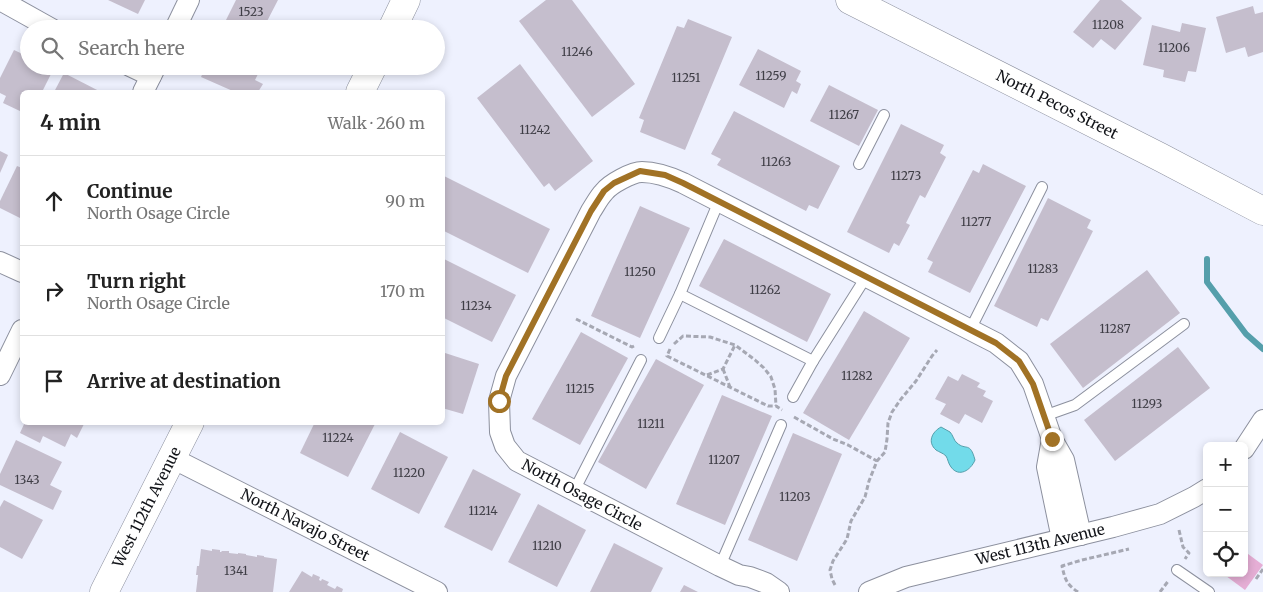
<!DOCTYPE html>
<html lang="en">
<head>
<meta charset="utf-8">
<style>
  :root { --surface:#fff; --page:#f2f2f2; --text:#222; --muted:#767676; --line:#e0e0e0 }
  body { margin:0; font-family:Merriweather,serif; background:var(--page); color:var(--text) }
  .controls { position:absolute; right:15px; bottom:15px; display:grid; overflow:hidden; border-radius:8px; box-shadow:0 2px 8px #0003 }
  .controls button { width:45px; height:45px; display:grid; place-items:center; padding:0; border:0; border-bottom:1px solid var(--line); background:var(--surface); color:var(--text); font:25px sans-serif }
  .stop { position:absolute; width:15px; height:15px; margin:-11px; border:4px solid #a17225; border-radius:50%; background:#fff }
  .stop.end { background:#a17225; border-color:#fff; box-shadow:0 1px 5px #0008 }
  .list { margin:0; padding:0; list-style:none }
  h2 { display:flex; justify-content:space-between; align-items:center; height:65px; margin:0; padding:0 20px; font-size:21px }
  h2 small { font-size:16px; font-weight:400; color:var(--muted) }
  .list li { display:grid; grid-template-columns:32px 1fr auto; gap:15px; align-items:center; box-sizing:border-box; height:90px; padding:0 20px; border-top:1px solid var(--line) }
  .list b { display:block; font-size:19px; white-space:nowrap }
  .list p { margin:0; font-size:16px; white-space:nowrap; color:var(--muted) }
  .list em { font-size:16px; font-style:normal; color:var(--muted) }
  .icon { flex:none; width:28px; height:28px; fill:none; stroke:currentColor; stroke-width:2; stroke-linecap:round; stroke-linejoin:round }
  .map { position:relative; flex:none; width:1263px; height:592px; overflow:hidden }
  .search { position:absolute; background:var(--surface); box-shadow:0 2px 8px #0003; left:20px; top:20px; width:425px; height:55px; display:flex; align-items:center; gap:12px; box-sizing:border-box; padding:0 18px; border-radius:28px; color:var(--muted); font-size:19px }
  .panel { position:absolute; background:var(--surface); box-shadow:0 2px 8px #0003; left:20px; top:90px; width:425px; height:335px; border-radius:8px }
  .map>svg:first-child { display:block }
  .green { fill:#e5aed5 }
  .water { fill:#72dbea; stroke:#559fab }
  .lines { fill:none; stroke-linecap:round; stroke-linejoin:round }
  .stream { stroke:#559fab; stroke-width:6 }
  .building { fill:#c5becd }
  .lane-casing { stroke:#8c909e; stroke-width:12 }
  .street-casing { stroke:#8c909e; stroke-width:22 }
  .secondary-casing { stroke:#8c909e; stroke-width:29 }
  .path { stroke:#a6a8b3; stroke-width:3; stroke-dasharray:5 2.5; stroke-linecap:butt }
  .lane { stroke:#fff; stroke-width:10 }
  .street { stroke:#fff; stroke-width:20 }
  .secondary { stroke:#fff; stroke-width:28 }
  .route { stroke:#a17225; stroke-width:6 }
  .labels { text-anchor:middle; stroke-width:5; stroke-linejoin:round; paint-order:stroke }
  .number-label { font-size:12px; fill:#3f3e46 }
  .street-label { font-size:15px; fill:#121419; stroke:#fff }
</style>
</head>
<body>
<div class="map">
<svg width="1263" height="592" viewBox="0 0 1263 592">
  <rect width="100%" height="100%" fill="#eef1fe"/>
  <polygon class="green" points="1244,551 1263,565 1245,590 1222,573 1244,573"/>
  <path class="water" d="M941 427 950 432C953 435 954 441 957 443 966 451 970 441 975 460 971 470 959 478 951 467 948 463 948 459 946 456 943 453 939 452 936 450 927 442 932 432 941 427Z"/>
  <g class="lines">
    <polyline class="stream" points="1207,259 1207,282 1246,334 1263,349"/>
  </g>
  <g class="building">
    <polygon points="108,0 145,0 138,14"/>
    <polygon points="236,0 278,0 263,29 255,29 248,26 247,29 233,29 224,24"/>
    <polygon points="546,0 572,0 635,84 592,117 519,21"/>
    <polygon points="1100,0 1121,0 1142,18 1115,50 1101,39 1093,48 1073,32"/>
    <polygon points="1253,6 1255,14 1263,12 1263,52 1248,57 1245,47 1226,53 1216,17"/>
    <polygon points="688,19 732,37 685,150 640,132 644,120 639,118 677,26 684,28"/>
    <polygon points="1182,23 1206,28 1196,72 1188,71 1185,82 1163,77 1164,70 1143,65 1152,25 1180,32"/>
    <polygon points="758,49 801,71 796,81 801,84 797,94 792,91 784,108 739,85"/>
    <polygon points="14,50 29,57 29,66 38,66 37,68 51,74 42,92 22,92 22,112 3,103 6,96 0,93 0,78"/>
    <polygon points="520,64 593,161 555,191 549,183 544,187 477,98"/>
    <polygon points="206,66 262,66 255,80 263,84 258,92 235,92 201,77"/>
    <polygon points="64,73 101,92 54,92"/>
    <polygon points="829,85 878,110 859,146 810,121"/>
    <polygon points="734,111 840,166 818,209 809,205 806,211 717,165 721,159 711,154"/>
    <polygon points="901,124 944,145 940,153 946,157 925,198 920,195 906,223 910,225 899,246 894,243 889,253 847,232"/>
    <polygon points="0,151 8,155 0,173"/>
    <polygon points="983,164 1026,186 970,293 928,272 933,262 927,259 973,170 979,173"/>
    <polygon points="17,166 22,168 22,219 0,208 0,201"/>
    <polygon points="442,175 550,229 528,273 442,230"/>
    <polygon points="1048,198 1091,220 1087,228 1093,231 1048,321 1041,318 1037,327 994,306"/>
    <polygon points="640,206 690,228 640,338 591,316"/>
    <polygon points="724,239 831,294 807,342 699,286"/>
    <polygon points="442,258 516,295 492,342 442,317"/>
    <polygon points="1147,270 1180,313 1083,388 1050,344"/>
    <polygon points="864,311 910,338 849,440 803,413"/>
    <polygon points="581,332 628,358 580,445 532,419"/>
    <polygon points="1178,347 1210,388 1115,461 1084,420"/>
    <polygon points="442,352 479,364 463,414 442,408"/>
    <polygon points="656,359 704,385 646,489 598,462"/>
    <polygon points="962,374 980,383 977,387 986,391 983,396 993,401 982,423 965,414 959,424 940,414 946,404 935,399 948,376 958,381"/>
    <polygon points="722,395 772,416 725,525 676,504"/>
    <polygon points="25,422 85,422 77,438 71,434 65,447 43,436 40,443 20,433"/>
    <polygon points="315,422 376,422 348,477 300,453"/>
    <polygon points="400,432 448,457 419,514 371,489"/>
    <polygon points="793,433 842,454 797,561 748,540"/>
    <polygon points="16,440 62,462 50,485 62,491 53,510 0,485 0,474"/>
    <polygon points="473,469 521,494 492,551 444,527"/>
    <polygon points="4,500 43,520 22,559 0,547 0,507"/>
    <polygon points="538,504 586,530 557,587 508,562"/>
    <polygon points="614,543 663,568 651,592 590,592"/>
    <polygon points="201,549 212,551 212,549 220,550 220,552 221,552 222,551 229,551 229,553 238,554 238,553 246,554 246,555 257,557 257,555 264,556 264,557 277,559 273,592 196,592 198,575 196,575 197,566 199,566"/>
    <polygon points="302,571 312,577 313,574 320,577 319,580 321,581 322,579 329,582 327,585 335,589 337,586 343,589 342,592 289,592"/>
    <polygon points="684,585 698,592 680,592"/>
  </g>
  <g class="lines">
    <g class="lane-casing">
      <g id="lane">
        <polyline points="859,164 884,115"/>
        <polyline points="719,201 680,294 813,361 866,277"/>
        <polyline points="970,330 1042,187"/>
        <polyline points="659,338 680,294"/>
        <polyline points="793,397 813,361"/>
        <polyline points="1044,416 1075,405 1184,324"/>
        <polyline points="574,491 641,360"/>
        <polyline points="720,566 781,425"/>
        <polyline points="1177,570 1209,592"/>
      </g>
    </g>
    <g class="street-casing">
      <g id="street">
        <polyline points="0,0 52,29"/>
        <polyline points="175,29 189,0"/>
        <polyline points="130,66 151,76"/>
        <polyline points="143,92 156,66"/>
        <polyline points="0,262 22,272"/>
        <polyline points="0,375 22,330"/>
        <polyline points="1052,439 1047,467 1062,539"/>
        <polyline points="1244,449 1263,420"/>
        <path id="s1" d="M172 458 437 592"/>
        <path d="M779 592 766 583 750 577 739 575 720 566 517 461 505 446 500 432 499 401 506 376 591 211C595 205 599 197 604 192 610 184 632 172 642 172 656 172 670 177 683 183L996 343 1019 361 1033 384 1052 439 1064 460 1081 535"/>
        <path id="s2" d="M869 592 906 577 1113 527 1160 514 1194 497 1207 489"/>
      </g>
    </g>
    <g class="secondary-casing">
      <g id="secondary">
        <path id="s3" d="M850 0 1160 157 1263 211"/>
        <polyline points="392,29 406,0"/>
        <polyline points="360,92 373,66"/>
        <path id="s4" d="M104 592 190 422"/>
      </g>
    </g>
    <g class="path">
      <polyline points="576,319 632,347 634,346"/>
      <polyline points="674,344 683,336 710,337 735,345 755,360 764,368 771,377 775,389 776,406"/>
      <polyline points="670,349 667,356 768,406 776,406 782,410"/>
      <polyline points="723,369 730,387"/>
      <polyline points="707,375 723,369 735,345"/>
      <polyline points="794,417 833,439 848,445 877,461"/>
      <polyline points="1179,530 1183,547 1189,553 1185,559"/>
      <polyline points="1256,579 1263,569"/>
      <polyline points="835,585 832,579 830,570 833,561 847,539 851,521 865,497 869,481 877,461 885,452 887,439 888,423 892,412 901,399 916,381 932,356 937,350"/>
      <path d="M1078 592C1066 584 1065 579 1062 566L1082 560 1129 549"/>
      <polyline points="1160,592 1169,580"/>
    </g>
    <use href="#lane" class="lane"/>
    <use href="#street" class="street"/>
    <use href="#secondary" class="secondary"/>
  </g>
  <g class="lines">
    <polyline class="route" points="499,401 506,376 591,211 604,191 614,183 640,171 665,175 683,183 996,343 1019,361 1033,384 1052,439"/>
  </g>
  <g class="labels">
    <g class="number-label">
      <text x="251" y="16">1523</text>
      <text x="1108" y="29">11208</text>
      <text x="1174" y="52">11206</text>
      <text x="577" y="56">11246</text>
      <text x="771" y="80">11259</text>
      <text x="686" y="82">11251</text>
      <text x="844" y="119">11267</text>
      <text x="535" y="134">11242</text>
      <text x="776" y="166">11263</text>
      <text x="906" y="180">11273</text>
      <text x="976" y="226">11277</text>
      <text x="1043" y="273">11283</text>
      <text x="640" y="276">11250</text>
      <text x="765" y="294">11262</text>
      <text x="476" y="310">11234</text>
      <text x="1115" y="333">11287</text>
      <text x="857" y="380">11282</text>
      <text x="580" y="393">11215</text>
      <text x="1147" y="408">11293</text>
      <text x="651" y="428">11211</text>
      <text x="338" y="442">11224</text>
      <text x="724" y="464">11207</text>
      <text x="409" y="477">11220</text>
      <text x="27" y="484">1343</text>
      <text x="795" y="501">11203</text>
      <text x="483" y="515">11214</text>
      <text x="547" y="550">11210</text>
      <text x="236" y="575">1341</text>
    </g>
    <g class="street-label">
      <text dy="5" stroke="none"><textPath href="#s3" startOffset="232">North Pecos Street</textPath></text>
      <text transform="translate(582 495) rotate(28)" y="5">North Osage Circle</text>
      <text dy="5" stroke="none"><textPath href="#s4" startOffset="95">West 112th Avenue</textPath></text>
      <text dy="5" stroke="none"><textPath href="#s1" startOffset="149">North Navajo Street</textPath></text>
      <text dy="5" stroke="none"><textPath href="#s2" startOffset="178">West 113th Avenue</textPath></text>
    </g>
  </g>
</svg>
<div class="controls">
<button>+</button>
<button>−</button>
<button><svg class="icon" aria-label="locate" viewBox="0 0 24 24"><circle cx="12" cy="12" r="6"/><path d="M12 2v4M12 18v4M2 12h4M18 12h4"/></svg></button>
</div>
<div class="stop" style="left:499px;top:401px"></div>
<div class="stop end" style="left:1052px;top:439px"></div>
<div class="search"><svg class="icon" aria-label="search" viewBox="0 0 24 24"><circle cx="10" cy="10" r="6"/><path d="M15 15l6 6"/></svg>Search here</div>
<section class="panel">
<h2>4 min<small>Walk · 260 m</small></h2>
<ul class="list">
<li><svg class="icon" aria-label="ahead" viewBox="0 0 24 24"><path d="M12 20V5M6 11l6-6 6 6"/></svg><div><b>Continue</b><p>North Osage Circle</p></div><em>90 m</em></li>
<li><svg class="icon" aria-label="right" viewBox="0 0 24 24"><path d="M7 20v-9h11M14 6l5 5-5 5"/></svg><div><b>Turn right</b><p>North Osage Circle</p></div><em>170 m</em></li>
<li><svg class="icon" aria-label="arrive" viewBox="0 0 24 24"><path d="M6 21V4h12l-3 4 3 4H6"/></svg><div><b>Arrive at destination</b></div></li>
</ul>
</section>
</div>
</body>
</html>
